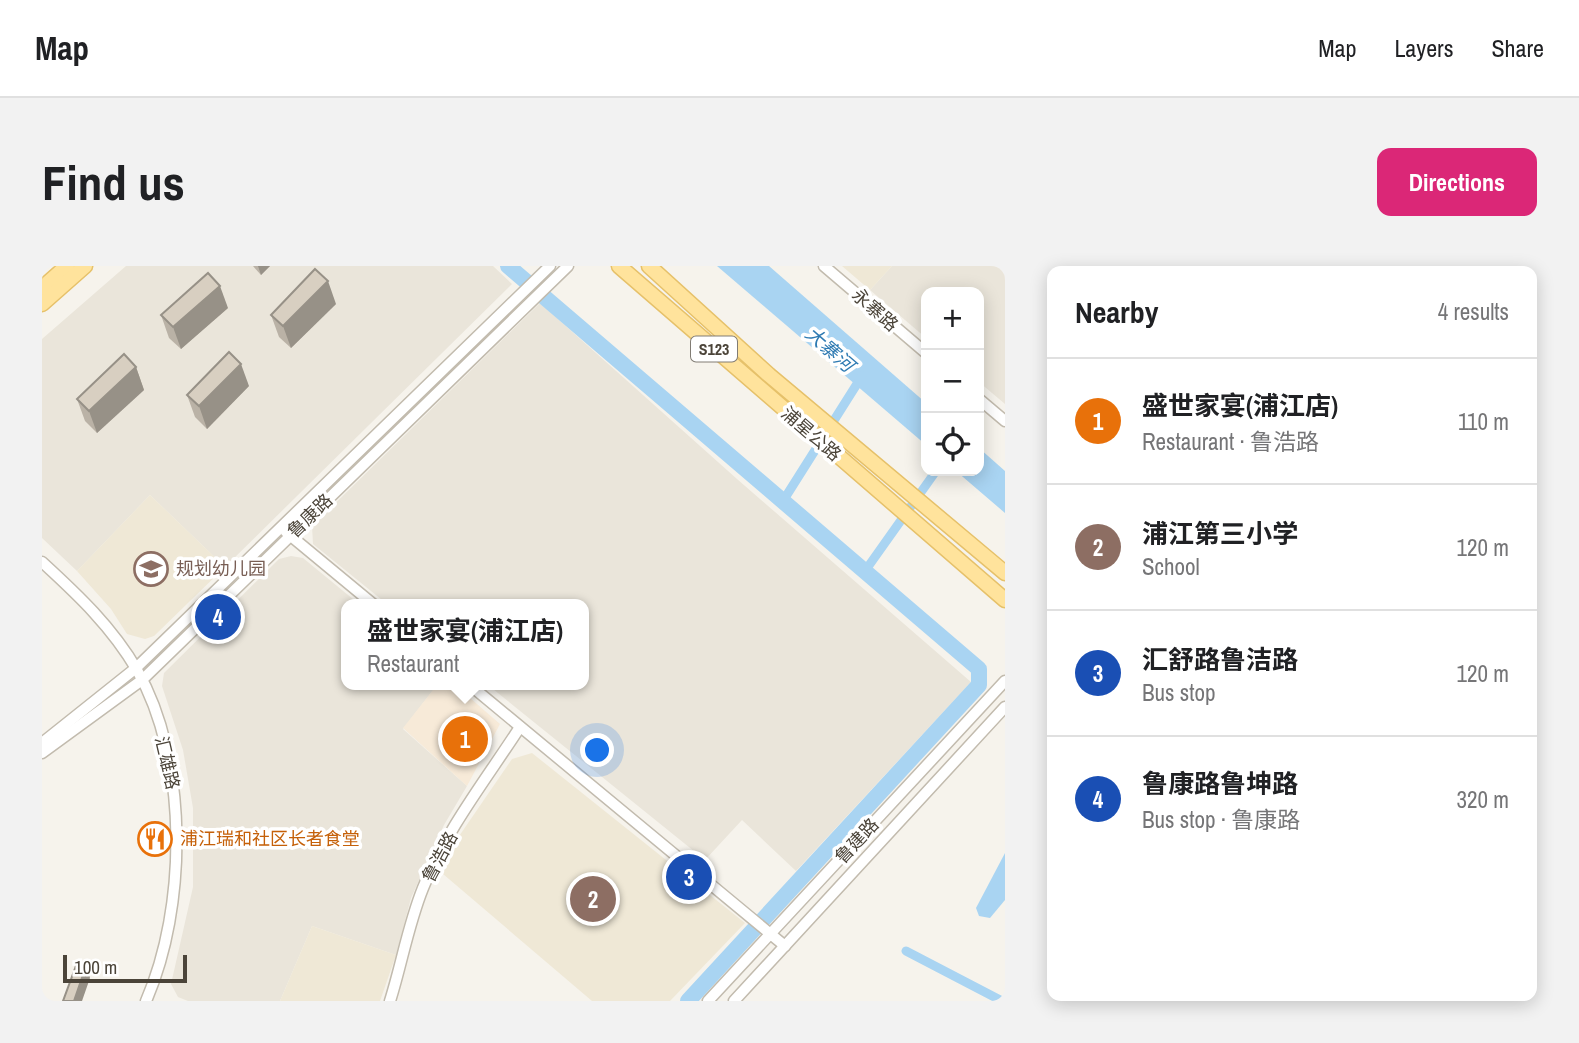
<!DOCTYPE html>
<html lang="en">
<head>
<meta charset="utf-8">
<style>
  :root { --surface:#fff; --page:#f2f2f2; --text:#202124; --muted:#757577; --line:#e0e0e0; --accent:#db2777 }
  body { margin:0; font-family:"Archivo Narrow","Noto Sans SC",sans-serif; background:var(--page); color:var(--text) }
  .controls { position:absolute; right:21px; top:21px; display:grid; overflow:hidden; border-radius:14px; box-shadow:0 4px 18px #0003 }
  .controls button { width:63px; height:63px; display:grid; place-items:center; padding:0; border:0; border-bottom:2px solid var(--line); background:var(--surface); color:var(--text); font:35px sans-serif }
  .scale { position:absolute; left:21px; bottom:18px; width:124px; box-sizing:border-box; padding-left:7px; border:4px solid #4b4439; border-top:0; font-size:19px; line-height:24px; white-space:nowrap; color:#4b4439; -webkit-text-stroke:5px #fff; paint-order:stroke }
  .you { position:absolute; left:556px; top:485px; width:24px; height:24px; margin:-18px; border:5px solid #fff; border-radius:50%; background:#1a73e8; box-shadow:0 0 0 10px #1a73e833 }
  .badge { display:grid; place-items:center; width:46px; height:46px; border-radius:50%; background:var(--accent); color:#fff; font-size:23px; font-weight:700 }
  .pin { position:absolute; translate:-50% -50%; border:4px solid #fff; box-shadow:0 2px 7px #0006 }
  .popup { position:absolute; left:299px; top:333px; width:248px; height:91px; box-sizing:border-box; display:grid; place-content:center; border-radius:14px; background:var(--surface); filter:drop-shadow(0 2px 5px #0005); font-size:23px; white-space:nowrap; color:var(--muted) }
  .popup b { font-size:26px; color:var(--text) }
  .popup::after { content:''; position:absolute; left:50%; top:100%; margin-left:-14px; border:14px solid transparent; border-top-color:var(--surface) }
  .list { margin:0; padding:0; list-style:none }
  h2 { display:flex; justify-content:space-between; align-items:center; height:91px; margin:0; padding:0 28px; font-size:30px }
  h2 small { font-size:23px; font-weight:400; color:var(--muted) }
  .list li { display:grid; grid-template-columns:46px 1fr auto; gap:21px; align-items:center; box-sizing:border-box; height:126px; padding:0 28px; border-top:2px solid var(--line) }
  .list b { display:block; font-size:26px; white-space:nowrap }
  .list p { margin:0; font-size:23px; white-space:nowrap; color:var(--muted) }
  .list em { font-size:23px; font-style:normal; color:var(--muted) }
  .icon { flex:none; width:38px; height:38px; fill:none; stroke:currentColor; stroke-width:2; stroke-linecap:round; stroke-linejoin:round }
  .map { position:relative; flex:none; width:963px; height:735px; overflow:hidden; border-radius:14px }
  header { display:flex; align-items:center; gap:42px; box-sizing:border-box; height:98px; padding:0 35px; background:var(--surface); border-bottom:2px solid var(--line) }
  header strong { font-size:33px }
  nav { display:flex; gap:38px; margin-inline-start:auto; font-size:24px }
  .intro { display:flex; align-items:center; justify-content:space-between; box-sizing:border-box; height:168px; padding:0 42px }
  h1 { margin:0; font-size:49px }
  .button { padding:18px 32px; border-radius:14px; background:var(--accent); color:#fff; font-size:24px; font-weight:700 }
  main { display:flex; gap:42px; padding:0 42px }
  aside { flex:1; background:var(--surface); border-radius:14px; box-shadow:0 4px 18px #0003 }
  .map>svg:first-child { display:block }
  .residential { fill:#eae5da }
  .commercial { fill:#f7ead8 }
  .education { fill:#efe8d6 }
  .water { fill:#a9d4f2 }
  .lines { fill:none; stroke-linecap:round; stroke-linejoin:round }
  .canal { stroke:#a9d4f2; stroke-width:9 }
  .river { stroke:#a9d4f2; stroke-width:16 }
  .minor-casing { stroke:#c2bbae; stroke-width:13 }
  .major-casing { stroke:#e6c16a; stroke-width:17 }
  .minor { stroke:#fff; stroke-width:10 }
  .major { stroke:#ffe39c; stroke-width:14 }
  .wall { fill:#bab2a6 }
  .shaded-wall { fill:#979187 }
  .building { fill:#d8cfc1; stroke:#979187; stroke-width:2 }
  .labels { text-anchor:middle; stroke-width:7; stroke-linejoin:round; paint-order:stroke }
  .shield { fill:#fff; stroke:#817c74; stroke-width:2 }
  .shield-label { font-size:16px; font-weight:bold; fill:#4b4439 }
  .street-label { font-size:18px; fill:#4b4439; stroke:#fff }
  .education-label { font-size:18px; fill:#785e54; stroke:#fff; text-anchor:start }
  .food-label { font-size:18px; fill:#c56008; stroke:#fff; text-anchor:start }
  .water-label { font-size:19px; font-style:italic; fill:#2e7ab2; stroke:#fff }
</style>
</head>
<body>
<header>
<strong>Map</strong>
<nav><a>Map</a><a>Layers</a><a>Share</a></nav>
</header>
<div class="intro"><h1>Find us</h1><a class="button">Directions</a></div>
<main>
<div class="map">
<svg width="963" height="735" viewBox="0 0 963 735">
  <rect width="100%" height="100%" fill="#f6f3ec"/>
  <g class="residential">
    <polygon points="84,0 451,0 470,18 183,301 108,229 35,305 0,272 0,73"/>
    <polygon points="850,0 963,0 963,138 937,116 937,26 884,26 884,72 828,24"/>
    <polygon points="498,37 695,213 929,416 754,605 700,554 663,594 446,419 542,419 542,338 345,338 271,278 270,260"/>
    <polygon points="249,290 261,292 317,338 304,338 304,419 395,419 361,463 425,520 402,559 369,632 354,689 270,660 238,735 146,735 136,731 129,718 151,621 151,542 141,484 120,420 122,407 237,293"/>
  </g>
  <polygon class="commercial" points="395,419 413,419 458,458 425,520 361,462"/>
  <g class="education">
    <polygon points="800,0 850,0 828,24"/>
    <polygon points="108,229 183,301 112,370 103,373 85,368 69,343 35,305"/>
    <polygon points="490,487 703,657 628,735 550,735 401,608 413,576 470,493"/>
    <polygon points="270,660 354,689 338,735 238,735"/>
  </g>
  <g class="water">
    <polygon points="675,0 727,0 884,137 884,179"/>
    <polygon points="937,182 963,205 963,247 914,205 937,205"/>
    <polygon points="963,587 963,634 948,652 937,650 934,642"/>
  </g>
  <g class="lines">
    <g class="canal">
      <polyline points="741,235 820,110"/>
      <polyline points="823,305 894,205"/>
      <polyline points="864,685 960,735"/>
    </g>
    <polyline class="river" points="466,0 937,403 937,419 646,735"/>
    <g class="minor-casing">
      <g id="minor">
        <polyline points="782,0 884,87"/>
        <polyline points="937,133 963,155"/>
        <polyline points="244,266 331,338"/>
        <path d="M0 296C36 329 70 361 95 404 147 494 145 642 104 735"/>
        <polyline points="428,419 743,680"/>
        <polyline points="0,477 94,402 508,0"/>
        <polyline points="0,487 100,414 526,0"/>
        <path d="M348 735C360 697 366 659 381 622 404 564 445 512 478 461"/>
        <polyline points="666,735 963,415"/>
        <polyline points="692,735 963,441"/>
      </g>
    </g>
    <g class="major-casing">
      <g id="major">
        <polyline points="577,0 963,334"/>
        <polyline points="607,0 727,109 963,307"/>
        <polyline points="0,22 25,0"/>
        <polyline points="0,38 43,0"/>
      </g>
    </g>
    <use href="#minor" class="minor"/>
    <use href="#major" class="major"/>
  </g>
  <g class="wall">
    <polygon points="211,0 228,0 219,9"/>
    <polygon points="294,38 249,82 237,71 229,49"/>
    <polygon points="186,42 139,83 127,72 119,49"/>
    <polygon points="94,101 102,124 55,167 43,155 35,133"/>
    <polygon points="207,120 165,163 153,151 145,129"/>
  </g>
  <g class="shaded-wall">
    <polygon points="216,0 228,0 219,9"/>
    <polygon points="286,15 294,38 249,82 241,60"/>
    <polygon points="178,20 186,42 139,83 131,61"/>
    <polygon points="199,98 207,120 165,163 157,140"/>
    <polygon points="94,101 102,124 55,167 47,145"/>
    <polygon points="44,700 48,712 40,735 32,735"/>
  </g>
  <g class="building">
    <polygon points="273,3 286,15 241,60 229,49"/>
    <polygon points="166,7 178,20 131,61 119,49"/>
    <polygon points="187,86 199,98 157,140 145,129"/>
    <polygon points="82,88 94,101 47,145 35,133"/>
    <polygon points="35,697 44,700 32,735 21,735"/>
  </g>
  <defs>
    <g id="school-ring" transform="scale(1.75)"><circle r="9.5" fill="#fff" stroke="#8d6e63" stroke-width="1.5"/><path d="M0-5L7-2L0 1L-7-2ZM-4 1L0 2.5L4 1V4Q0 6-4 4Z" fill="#8d6e63"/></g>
    <g id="restaurant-ring" transform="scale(1.75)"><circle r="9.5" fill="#fff" stroke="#e8710a" stroke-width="1.5"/><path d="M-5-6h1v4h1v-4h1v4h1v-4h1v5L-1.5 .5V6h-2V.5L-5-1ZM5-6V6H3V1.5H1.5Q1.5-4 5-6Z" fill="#e8710a"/></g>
  </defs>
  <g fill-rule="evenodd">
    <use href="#school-ring" x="109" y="303"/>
    <use href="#restaurant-ring" x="113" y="573"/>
  </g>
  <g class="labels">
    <rect class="shield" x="649" y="70.5" width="46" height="25" rx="5"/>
    <g class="shield-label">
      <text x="672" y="89">S123</text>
    </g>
    <g class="street-label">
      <text transform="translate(833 44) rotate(41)" y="6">永寨路</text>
      <text transform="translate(769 168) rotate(41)" y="6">浦星公路</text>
      <text transform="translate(268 250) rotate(-44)" y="6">鲁康路</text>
      <text transform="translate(125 497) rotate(77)" y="6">汇雄路</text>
      <text transform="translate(815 575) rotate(-47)" y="6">鲁建路</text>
      <text transform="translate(398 591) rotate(-62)" y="6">鲁浩路</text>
    </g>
    <g class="education-label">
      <text x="134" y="309">规划幼儿园</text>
    </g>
    <g class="food-label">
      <text x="138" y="579">浦江瑞和社区长者食堂</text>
    </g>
    <g class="water-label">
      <text transform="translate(788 83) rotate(41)" y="7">大寨河</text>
    </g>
  </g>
</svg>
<div class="controls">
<button>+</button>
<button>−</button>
<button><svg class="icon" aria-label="locate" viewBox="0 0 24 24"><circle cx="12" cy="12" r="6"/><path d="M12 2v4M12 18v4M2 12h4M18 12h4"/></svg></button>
</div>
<div class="scale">100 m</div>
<div class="you"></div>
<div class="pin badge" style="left:423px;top:473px;background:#e8710a">1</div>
<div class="popup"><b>盛世家宴(浦江店)</b>Restaurant</div>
<div class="pin badge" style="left:551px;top:633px;background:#8d6e63">2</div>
<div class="pin badge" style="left:647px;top:611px;background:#1a4fb4">3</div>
<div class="pin badge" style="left:176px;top:351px;background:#1a4fb4">4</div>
</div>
<aside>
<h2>Nearby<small>4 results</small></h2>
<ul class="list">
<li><span class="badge" style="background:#e8710a">1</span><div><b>盛世家宴(浦江店)</b><p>Restaurant · 鲁浩路</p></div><em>110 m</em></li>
<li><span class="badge" style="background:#8d6e63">2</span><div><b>浦江第三小学</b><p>School</p></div><em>120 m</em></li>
<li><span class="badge" style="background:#1a4fb4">3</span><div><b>汇舒路鲁洁路</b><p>Bus stop</p></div><em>120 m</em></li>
<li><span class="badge" style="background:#1a4fb4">4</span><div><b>鲁康路鲁坤路</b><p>Bus stop · 鲁康路</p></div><em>320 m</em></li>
</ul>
</aside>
</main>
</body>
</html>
